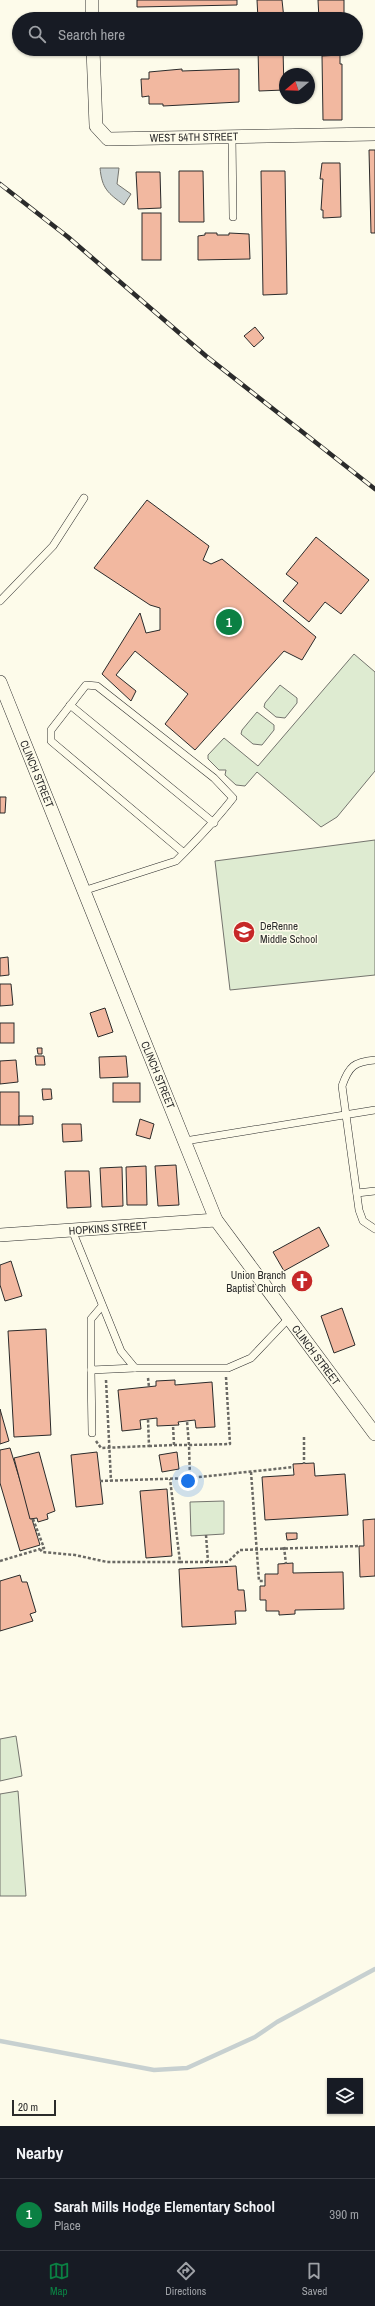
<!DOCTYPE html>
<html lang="en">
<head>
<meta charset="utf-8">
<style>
  :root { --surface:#171b24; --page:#242831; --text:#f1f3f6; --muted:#9ea1a6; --line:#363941; --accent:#0b8043 }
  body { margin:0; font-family:"Archivo Narrow",sans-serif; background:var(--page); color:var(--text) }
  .controls { position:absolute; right:12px; bottom:12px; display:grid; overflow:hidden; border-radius:0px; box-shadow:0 1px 3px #0004 }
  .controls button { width:36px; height:36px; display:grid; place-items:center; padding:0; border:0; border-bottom:1px solid var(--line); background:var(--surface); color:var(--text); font:20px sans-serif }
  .compass { position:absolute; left:279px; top:68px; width:36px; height:36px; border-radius:50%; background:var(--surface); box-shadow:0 1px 3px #0004; rotate:251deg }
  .scale { position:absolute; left:12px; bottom:10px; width:44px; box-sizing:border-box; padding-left:4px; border:2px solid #2b2b2b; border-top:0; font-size:11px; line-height:14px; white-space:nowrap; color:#2b2b2b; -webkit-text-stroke:3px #fdfbea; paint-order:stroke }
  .you { position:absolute; left:188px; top:1481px; width:14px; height:14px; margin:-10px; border:3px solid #fff; border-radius:50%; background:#1a73e8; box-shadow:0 0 0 6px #1a73e833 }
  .badge { display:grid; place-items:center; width:26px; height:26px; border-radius:50%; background:var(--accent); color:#fff; font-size:13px; font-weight:700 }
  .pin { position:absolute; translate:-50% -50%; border:2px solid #fff; box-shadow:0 1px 4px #0006 }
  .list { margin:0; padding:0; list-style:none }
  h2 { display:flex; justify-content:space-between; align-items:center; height:52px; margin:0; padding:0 16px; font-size:17px }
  h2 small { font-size:13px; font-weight:400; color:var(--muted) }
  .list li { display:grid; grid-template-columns:26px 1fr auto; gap:12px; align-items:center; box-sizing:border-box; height:72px; padding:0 16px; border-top:1px solid var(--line) }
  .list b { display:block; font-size:15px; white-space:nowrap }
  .list p { margin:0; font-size:13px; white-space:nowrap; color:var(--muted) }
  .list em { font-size:13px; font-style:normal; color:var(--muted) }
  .icon { flex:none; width:22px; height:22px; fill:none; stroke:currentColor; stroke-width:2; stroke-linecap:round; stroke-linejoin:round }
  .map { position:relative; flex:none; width:375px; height:2126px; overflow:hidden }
  .search { position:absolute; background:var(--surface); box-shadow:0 1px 3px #0004; left:12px; right:12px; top:12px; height:44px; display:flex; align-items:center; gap:10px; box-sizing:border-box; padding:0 14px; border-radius:22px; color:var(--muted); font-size:15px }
  .sheet { height:124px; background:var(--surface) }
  nav { display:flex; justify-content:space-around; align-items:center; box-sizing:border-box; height:56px; border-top:1px solid var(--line); background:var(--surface); font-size:11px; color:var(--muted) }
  nav a { display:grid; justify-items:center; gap:2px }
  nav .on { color:var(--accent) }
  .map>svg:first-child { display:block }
  .green { fill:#deebd1; stroke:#74746e }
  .water { fill:#c7d0d0; stroke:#74746e }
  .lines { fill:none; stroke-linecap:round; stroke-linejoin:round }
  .stream { stroke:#c7d0d0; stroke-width:4.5 }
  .building { fill:#f2b8a0; stroke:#2b2b2b }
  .lane-casing { stroke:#2b2b2b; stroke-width:8 }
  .street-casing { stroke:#2b2b2b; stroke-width:14 }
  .path { stroke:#6a6964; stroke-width:2.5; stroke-dasharray:3 2; stroke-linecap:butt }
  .lane { stroke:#fdfbea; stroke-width:7 }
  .street { stroke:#fdfbea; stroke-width:13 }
  .rail-casing { stroke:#2b2b2b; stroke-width:4.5 }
  .rail { stroke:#fdfbea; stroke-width:3; stroke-dasharray:9; stroke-linecap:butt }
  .labels { text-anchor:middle; stroke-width:3; stroke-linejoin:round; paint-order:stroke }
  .street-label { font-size:11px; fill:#2b2b2b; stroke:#fdfbea }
  .poi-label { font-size:11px; fill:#2b2b2b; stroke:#fdfbea; text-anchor:start }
</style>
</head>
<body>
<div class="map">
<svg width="375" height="2126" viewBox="0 0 375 2126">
  <rect width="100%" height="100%" fill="#fdfbea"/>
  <g class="green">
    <polygon points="354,654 375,672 375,771 337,817 321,827 257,772 245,786 236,785 225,775 226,770 219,770 208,759 208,755 224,738 258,766"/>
    <polygon points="280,685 297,698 297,703 285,718 276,717 264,707 265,703"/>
    <polygon points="257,712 274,725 274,730 262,745 253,744 241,734 242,730"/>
    <polygon points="375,840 375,975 230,990 215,861"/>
    <polygon points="224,1501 224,1534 191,1536 190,1502"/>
    <polygon points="16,1736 22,1776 0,1781 0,1739"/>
    <polygon points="18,1791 26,1896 0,1896 0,1794"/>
  </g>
  <path class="water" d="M100 168H119L117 184 131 194 124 205C108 193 102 189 100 168Z"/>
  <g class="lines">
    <polyline class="stream" points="0,2041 154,2070 187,2068 255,2037 277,2022 375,1969"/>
  </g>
  <g class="building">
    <polygon points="137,0 237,0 237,5 137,7"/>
    <polygon points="257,0 282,0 284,19 258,19"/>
    <polygon points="318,0 344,0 344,19 319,19"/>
    <polygon points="258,49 283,49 284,90 259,91"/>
    <polygon points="340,55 340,64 342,64 342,120 323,120 322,56"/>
    <polygon points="182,69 182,71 239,69 239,102 163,106 163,104 149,104 149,96 142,97 141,79 149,79 149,72"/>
    <polygon points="369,150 375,150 375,233 371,233"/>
    <polygon points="322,163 340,163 341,217 323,218 323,210 321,210 323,179 320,179"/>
    <polygon points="179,171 203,171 204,222 179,222"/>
    <polygon points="261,171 285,171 287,294 263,295"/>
    <polygon points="136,172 160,172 161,208 138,209"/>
    <rect x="142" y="213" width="19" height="47"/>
    <polygon points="205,233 217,233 217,235 229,235 229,233 249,234 250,259 198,260 198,236 205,235"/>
    <polygon points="255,327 264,338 254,347 244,336"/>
    <polygon points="147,500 209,546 203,560 211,564 222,559 316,637 302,660 284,651 195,750 165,724 188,694 135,651 116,675 136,691 131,701 102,674 140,613 146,633 160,630 160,608 150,605 94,568"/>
    <polygon points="316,537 369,580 341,614 325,602 309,622 283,601 298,583 286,574"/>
    <polygon points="0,797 6,797 5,813 0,813"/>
    <polygon points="8,957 9,975 0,976 0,958"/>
    <polygon points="0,984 11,984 13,1005 0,1006"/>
    <polygon points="105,1008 113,1032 98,1037 90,1013"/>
    <rect x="0" y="1023" width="14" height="20"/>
    <polygon points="37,1048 42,1048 42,1054 38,1054"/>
    <polygon points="35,1056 44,1056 45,1065 36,1065"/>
    <polygon points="126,1056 128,1077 100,1078 99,1057"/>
    <polygon points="16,1060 18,1082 0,1084 0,1061"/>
    <rect x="113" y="1083" width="27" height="19"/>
    <polygon points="42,1089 51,1089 52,1099 43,1100"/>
    <rect x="0" y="1092" width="19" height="33"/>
    <polygon points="19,1116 33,1116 33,1124 19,1125"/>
    <polygon points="140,1119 154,1124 150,1139 136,1135"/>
    <polygon points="62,1124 81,1124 82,1141 63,1142"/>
    <polygon points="176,1165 179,1205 158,1206 155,1166"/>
    <polygon points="146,1166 147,1205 127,1205 126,1167"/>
    <polygon points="122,1167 123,1206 102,1207 100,1168"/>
    <polygon points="65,1171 89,1171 91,1207 67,1208"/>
    <polygon points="319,1227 329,1246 284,1271 273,1252"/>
    <polygon points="11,1261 22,1296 5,1301 0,1285 0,1265"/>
    <polygon points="342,1308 355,1345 334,1353 321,1316"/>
    <polygon points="46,1329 51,1435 14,1437 8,1331"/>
    <polygon points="175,1380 175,1385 212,1382 215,1427 196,1428 195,1420 178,1422 179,1425 157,1426 157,1418 140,1420 141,1429 122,1431 118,1390 156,1386 156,1381"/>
    <polygon points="0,1409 9,1441 0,1444"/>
    <polygon points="10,1448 40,1545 20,1551 0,1483 0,1450"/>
    <polygon points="39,1452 55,1511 47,1514 48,1519 38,1522 37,1518 30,1519 14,1458"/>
    <polygon points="97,1452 103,1504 76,1507 71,1455"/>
    <polygon points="177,1452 179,1469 162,1472 159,1455"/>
    <polygon points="314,1463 315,1476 345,1474 348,1515 265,1520 262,1477 294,1475 293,1464"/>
    <polygon points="167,1489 172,1556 146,1558 140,1491"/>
    <polygon points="375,1519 375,1576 360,1577 359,1546 364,1546 363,1520"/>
    <polygon points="286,1533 297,1533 297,1539 287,1540"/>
    <polygon points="293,1563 293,1573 343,1572 344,1609 295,1610 295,1614 279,1615 279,1611 266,1611 266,1600 260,1600 260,1586 265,1586 265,1574 278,1574 278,1564"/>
    <polygon points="236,1566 238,1590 244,1590 246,1611 235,1611 236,1624 182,1627 179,1569"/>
    <polygon points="20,1575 22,1582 27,1582 36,1612 30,1614 33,1621 0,1631 0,1581"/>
  </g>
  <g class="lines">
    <g class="lane-casing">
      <g id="lane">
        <polyline points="232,136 233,217"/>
        <polyline points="0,601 53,546 84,498"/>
        <polyline points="70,705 214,823"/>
        <path d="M83 891 176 861C196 841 215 821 233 798L214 778 97 686 86 685 51 730V741L184 853"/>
        <path d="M375 1060C354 1062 349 1066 342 1086L359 1210 363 1221 375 1229"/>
        <polyline points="185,1141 375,1110"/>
        <polyline points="357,1193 375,1191"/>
        <polyline points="72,1230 121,1351 135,1368 228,1368 251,1358 289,1318"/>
        <polyline points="102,1306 91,1319 91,1370 135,1368"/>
        <polyline points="91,1370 92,1433"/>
      </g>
    </g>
    <g class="street-casing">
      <g id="street">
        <polyline points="92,0 92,19"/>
        <polyline points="93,49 96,126 108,139 375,134"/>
        <polyline points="0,682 216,1220 375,1434"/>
        <polyline points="0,1235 216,1220"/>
      </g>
    </g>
    <g class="path">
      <polyline points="226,1377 230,1444 189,1445 190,1478 294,1467"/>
      <polyline points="148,1378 149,1387"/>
      <polyline points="106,1380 111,1481"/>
      <polyline points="304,1437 304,1464"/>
      <polyline points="96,1441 101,1448 149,1446 148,1419"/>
      <polyline points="174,1445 189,1445 187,1421"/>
      <polyline points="149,1446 174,1445 173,1425"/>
      <polyline points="251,1472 259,1581 265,1581"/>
      <polyline points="100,1481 190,1478"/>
      <polyline points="33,1519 44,1548 40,1549 42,1552 75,1555 107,1562 180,1562 170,1479"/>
      <polyline points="206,1535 208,1562"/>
      <polyline points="284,1547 286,1564"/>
      <polyline points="0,1561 40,1549"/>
      <polyline points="180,1562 228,1562 240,1550 359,1546"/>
    </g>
    <use href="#lane" class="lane"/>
    <use href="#street" class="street"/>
    <g class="rail-casing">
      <polyline id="rail" points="0,184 68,237 206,356 375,489"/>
    </g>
    <use href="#rail" class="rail"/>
  </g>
  <defs>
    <g id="school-disc" transform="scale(1.15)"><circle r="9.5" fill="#c62828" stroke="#fdfbea"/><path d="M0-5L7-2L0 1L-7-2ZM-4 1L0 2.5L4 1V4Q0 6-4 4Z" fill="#fff"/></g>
    <g id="church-disc" transform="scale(1.15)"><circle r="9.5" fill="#c62828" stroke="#fdfbea"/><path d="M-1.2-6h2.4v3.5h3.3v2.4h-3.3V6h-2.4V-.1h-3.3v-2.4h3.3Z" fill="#fff"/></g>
  </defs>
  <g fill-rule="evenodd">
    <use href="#school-disc" x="244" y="932"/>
    <use href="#church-disc" x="302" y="1281"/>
  </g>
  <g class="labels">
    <g class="street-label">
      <text transform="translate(194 137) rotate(-1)" y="4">WEST 54TH STREET</text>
      <text transform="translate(37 774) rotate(68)" y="4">CLINCH STREET</text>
      <text transform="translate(158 1075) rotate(68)" y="4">CLINCH STREET</text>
      <text transform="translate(108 1228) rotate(-4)" y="4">HOPKINS STREET</text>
      <text transform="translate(316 1355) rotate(53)" y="4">CLINCH STREET</text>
    </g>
    <g class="poi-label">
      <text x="260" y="930">DeRenne<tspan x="260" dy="13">Middle School</tspan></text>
      <text x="286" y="1279" text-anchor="end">Union Branch<tspan x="286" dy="13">Baptist Church</tspan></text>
    </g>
  </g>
</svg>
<div class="controls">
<button><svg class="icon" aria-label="layers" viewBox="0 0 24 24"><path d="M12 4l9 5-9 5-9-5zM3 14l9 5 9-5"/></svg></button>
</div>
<svg class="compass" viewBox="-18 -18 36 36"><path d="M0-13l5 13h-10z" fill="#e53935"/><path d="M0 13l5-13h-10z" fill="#9ea1a6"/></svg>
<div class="scale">20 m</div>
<div class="you"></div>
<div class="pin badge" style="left:229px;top:622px">1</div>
<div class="search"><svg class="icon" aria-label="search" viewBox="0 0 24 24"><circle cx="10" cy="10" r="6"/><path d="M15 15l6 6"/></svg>Search here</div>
</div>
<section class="sheet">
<h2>Nearby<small></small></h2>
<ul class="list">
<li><span class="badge">1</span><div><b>Sarah Mills Hodge Elementary School</b><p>Place</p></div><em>390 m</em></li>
</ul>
</section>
<nav>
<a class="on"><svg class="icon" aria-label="map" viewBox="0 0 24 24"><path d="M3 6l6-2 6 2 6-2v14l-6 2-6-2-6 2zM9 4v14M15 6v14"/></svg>Map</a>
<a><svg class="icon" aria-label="directions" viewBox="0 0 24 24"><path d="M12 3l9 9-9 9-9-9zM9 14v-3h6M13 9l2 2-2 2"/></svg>Directions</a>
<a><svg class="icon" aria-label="saved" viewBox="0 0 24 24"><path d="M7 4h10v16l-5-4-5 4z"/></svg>Saved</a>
</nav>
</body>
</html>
